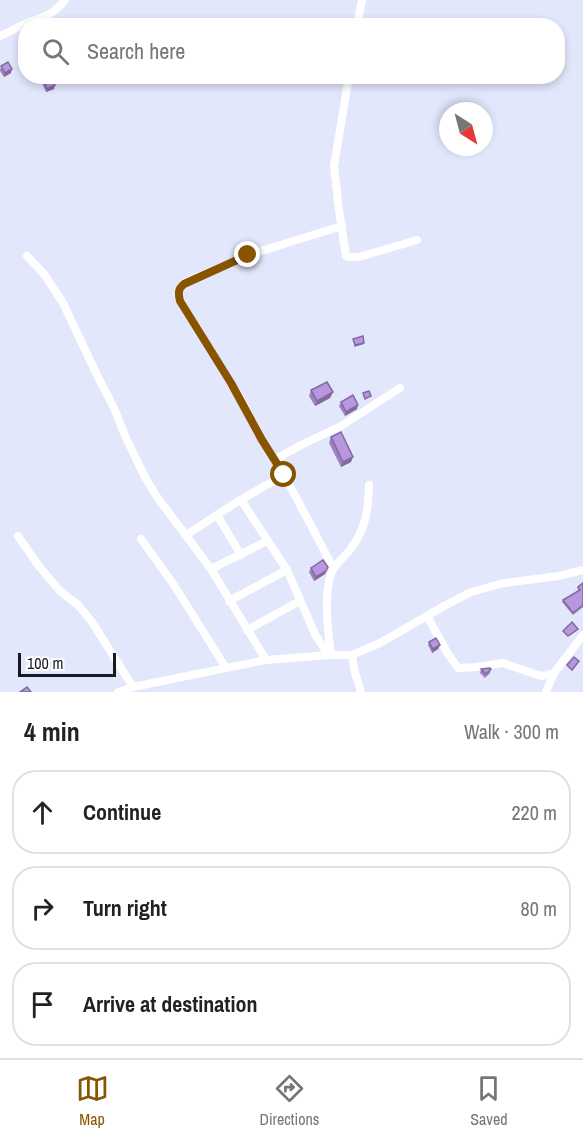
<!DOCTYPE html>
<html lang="en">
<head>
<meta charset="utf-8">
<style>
  :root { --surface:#fff; --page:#f6f6f6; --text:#222; --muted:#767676; --line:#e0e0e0; --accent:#885400 }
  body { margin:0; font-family:"Archivo Narrow",sans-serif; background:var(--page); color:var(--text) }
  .compass { position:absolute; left:439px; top:102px; width:54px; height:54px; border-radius:50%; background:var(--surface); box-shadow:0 3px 9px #0003; rotate:144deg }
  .scale { position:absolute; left:18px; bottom:15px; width:98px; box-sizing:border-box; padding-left:6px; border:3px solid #171a25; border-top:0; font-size:16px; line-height:21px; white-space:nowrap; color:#171a25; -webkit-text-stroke:4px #fff; paint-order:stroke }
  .stop { position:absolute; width:18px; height:18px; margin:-14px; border:4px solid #885400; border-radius:50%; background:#fff }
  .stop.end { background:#885400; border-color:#fff; box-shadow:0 2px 6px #0008 }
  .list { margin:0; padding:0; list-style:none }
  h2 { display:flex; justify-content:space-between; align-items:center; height:78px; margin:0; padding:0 24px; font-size:26px }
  h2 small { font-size:20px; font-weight:400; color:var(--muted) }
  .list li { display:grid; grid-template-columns:39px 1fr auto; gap:18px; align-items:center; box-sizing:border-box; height:84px; margin:0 12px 12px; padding:0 12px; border:2px solid var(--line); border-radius:24px }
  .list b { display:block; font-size:22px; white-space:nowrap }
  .list em { font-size:20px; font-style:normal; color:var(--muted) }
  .icon { flex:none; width:33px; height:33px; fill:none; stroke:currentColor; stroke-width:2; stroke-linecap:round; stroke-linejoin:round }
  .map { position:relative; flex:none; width:583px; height:692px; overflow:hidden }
  .search { position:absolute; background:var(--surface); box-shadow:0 3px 9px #0003; left:18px; right:18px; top:18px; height:66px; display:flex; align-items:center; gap:15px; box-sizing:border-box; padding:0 21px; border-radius:24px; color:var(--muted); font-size:22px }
  .sheet { height:366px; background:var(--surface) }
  nav { display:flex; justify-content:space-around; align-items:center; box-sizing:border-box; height:84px; border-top:2px solid var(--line); background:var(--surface); font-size:16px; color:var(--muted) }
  nav a { display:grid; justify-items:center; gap:3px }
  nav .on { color:var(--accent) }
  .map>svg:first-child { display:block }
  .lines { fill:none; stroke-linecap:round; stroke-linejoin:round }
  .minor { stroke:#fff; stroke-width:8 }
  .wall { fill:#9e82c0 }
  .shaded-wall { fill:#816a9c }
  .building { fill:#b897df; stroke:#816a9c; stroke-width:1.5 }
  .route { stroke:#885400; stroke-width:8 }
</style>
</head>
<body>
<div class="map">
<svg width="583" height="692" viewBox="0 0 583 692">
  <rect width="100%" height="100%" fill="#e2e7fb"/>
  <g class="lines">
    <g class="minor">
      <polyline points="357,26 362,0"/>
      <path d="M0 36C9 32 18 27 27 23 45 16 52 16 65 0"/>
      <polyline points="349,76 334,166 339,210 346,256 348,257 359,257 417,240"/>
      <polyline points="27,256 44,274 63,303 97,375 114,408 126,438 146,479 157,497 211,569 266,660"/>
      <polyline points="274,460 303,444 341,426 400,388"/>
      <polyline points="241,500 287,570 315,634 328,655"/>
      <polyline points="217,515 241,555"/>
      <polyline points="186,535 237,502 284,475"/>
      <polyline points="18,536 38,565 60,591 78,605 92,622 133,687"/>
      <polyline points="141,539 174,585 226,668"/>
      <polyline points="333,568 312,527 284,475 262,440 241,399 180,301 178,293 181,287 184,283 248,255 342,226"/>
      <polyline points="211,569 267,541"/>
      <polyline points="229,601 287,570"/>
      <polyline points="427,616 448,654 458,668 477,667 503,663 538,675 543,676 554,673"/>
      <polyline points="247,630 300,601"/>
      <path d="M331 655C328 633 322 587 334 568 338 562 345 556 349 551 366 530 368 511 369 485"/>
      <polyline points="352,655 354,669 361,692"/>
      <polyline points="118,692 133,687 266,660 331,655 352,655 380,643 446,605 471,592 504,583 559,576 583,570"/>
      <polyline points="546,692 554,673 583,635"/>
    </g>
  </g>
  <g class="wall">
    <polygon points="1,66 11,73 4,77 0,71"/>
    <polygon points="43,79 54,89 46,92 42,83"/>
    <polygon points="311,390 333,392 330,398 315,406 309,396"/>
    <polygon points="341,402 357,409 345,416 339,406"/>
    <polygon points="331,437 351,462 341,467 329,443"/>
    <polygon points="328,567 325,574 314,581 309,572 311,568"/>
    <polygon points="583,583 583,607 573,615 562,602 563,600 579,591 577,588 578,587"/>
    <polygon points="429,642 440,645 438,649 432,653 428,645"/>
    <polygon points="481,669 491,669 490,673 485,678 480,673"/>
  </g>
  <g class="shaded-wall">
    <polygon points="12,69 11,73 4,77 5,73"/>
    <polygon points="55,85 54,89 46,92 47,89"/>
    <polygon points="364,343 364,344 354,347 355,345"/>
    <polygon points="333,392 330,398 315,406 317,401"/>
    <polygon points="358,405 357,409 345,416 346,412"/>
    <polygon points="353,457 351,462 341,467 343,462"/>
    <polygon points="326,571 325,574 314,581 316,577"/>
    <polygon points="440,645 438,649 432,653 433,649"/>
  </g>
  <g class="building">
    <polygon points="8,62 12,69 5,73 1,66"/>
    <polygon points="49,76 52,76 55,85 47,89 43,79"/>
    <polygon points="363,336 364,343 355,345 353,339"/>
    <polygon points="327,382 333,392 317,401 311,390"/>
    <polygon points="369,391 371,396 365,399 363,393"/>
    <polygon points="353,395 358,405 346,412 341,402"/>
    <polygon points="341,432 353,457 343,462 331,437"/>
    <polygon points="323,560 328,567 326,571 316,577 311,568"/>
    <polygon points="583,583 583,605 573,613 563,600 580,590 578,587"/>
    <polygon points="572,622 578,629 568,636 563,631"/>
    <polygon points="436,638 440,645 433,649 429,642"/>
    <polygon points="574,657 579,661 572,670 567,665"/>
    <polygon points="490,668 491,669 486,674 481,669"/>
    <polygon points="27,687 31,692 20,692"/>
  </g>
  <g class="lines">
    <path class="route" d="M248 255 184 284C178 289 178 293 180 301L231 383 262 440 284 475"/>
  </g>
</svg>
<svg class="compass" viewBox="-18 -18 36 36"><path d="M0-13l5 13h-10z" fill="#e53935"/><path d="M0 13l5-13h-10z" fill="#767676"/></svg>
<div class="scale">100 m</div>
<div class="stop" style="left:284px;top:475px"></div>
<div class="stop end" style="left:248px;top:255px"></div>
<div class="search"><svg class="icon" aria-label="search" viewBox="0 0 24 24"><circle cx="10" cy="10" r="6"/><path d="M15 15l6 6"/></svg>Search here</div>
</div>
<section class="sheet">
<h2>4 min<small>Walk · 300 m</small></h2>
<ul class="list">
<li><svg class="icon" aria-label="ahead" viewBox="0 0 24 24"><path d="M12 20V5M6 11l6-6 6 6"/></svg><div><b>Continue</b></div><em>220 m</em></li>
<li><svg class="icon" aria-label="right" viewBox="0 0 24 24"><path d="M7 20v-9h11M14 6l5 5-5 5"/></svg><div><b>Turn right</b></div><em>80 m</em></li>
<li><svg class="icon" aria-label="arrive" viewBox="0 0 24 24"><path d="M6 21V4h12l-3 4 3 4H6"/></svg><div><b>Arrive at destination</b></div></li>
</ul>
</section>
<nav>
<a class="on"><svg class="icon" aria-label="map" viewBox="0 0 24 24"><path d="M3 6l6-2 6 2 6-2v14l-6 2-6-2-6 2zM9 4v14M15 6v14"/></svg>Map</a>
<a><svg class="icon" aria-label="directions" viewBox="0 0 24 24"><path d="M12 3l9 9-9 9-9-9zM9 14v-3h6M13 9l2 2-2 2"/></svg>Directions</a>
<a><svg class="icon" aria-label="saved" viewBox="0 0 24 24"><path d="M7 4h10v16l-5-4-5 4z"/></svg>Saved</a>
</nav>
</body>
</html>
